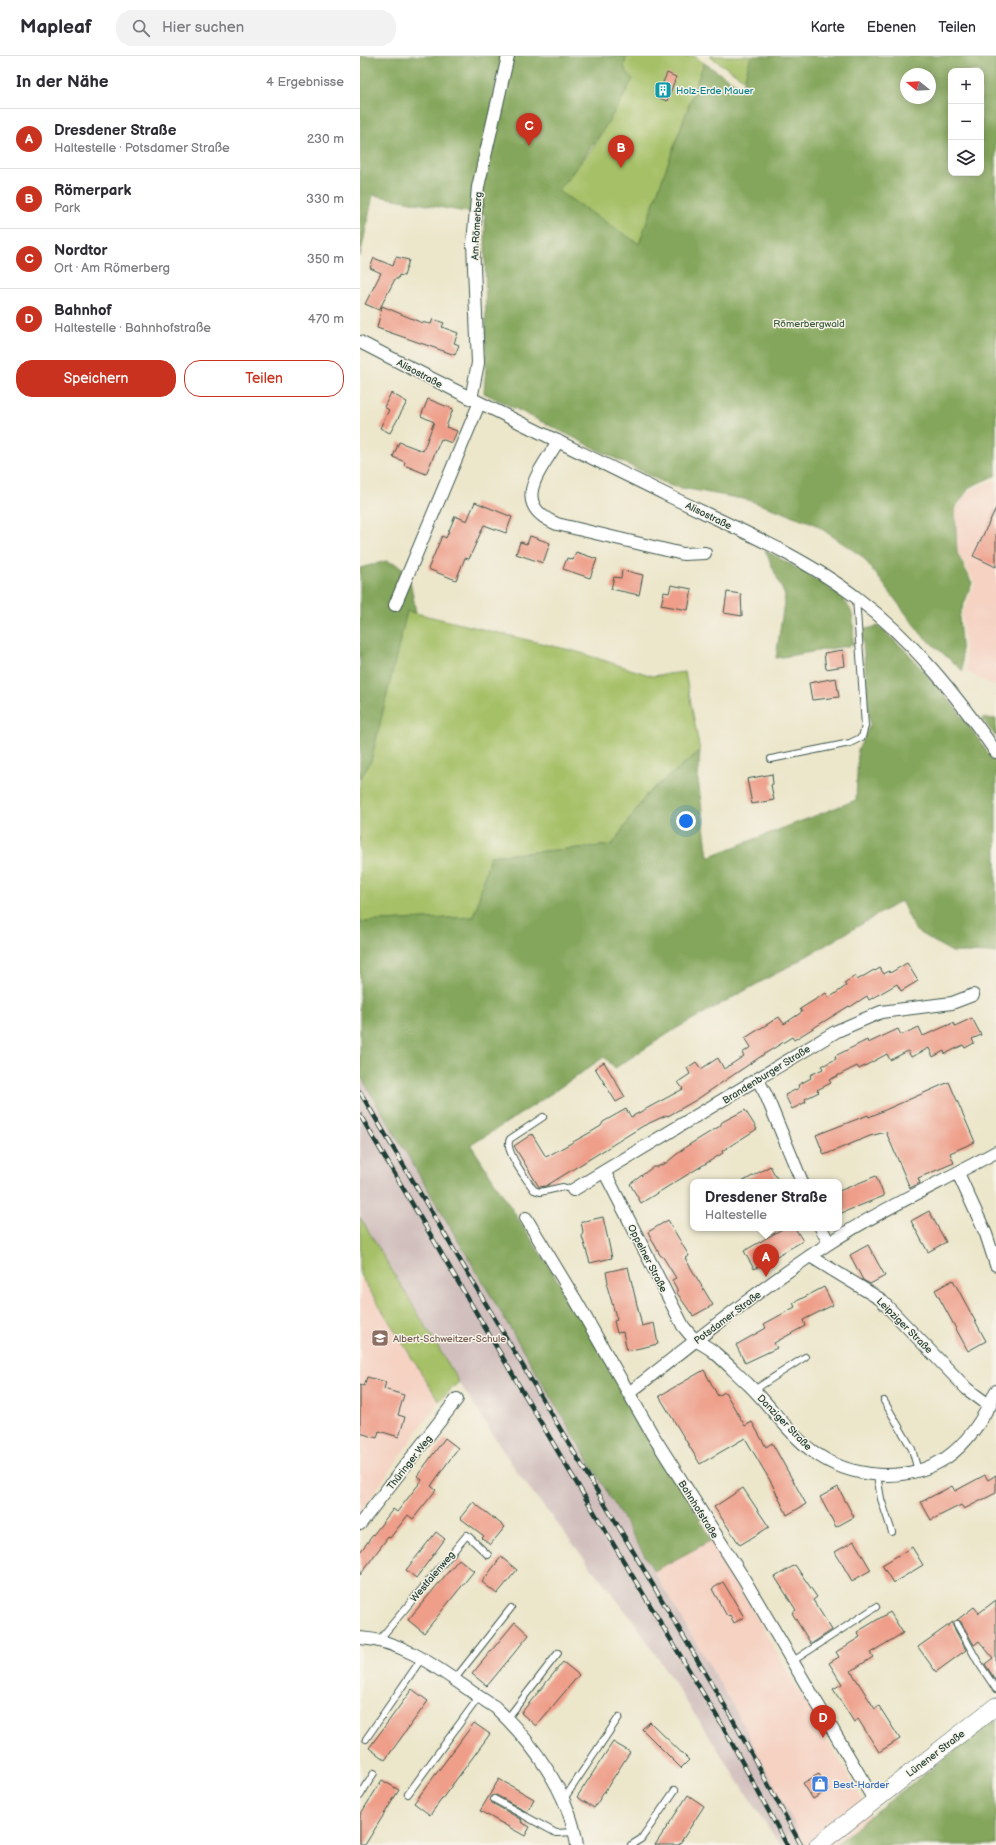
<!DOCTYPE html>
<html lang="de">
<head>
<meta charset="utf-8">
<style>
  :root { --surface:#fff; --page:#f2f2f3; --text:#2b2b33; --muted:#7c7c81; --line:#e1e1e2; --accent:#c8321e }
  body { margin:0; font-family:"Balsamiq Sans",sans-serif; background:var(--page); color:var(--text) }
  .controls { position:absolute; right:12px; top:12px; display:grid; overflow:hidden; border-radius:8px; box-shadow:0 2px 10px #0003 }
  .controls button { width:36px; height:36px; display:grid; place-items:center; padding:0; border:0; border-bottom:1px solid var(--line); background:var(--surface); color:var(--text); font:20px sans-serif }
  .compass { position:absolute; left:540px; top:12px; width:36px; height:36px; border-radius:50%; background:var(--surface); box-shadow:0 2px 10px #0003; rotate:288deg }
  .you { position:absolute; left:326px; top:765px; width:14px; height:14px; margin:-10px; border:3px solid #fff; border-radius:50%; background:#1a73e8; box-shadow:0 0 0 6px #1a73e833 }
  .badge { display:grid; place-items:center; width:26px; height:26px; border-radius:50%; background:var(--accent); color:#fff; font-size:13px; font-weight:700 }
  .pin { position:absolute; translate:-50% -33px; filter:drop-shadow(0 1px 2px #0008) }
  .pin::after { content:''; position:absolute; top:21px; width:14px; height:12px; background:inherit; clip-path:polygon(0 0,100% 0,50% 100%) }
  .popup { position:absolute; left:330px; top:1123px; width:152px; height:52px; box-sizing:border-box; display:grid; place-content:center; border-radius:8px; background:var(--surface); filter:drop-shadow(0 1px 3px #0005); font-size:13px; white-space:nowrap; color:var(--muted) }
  .popup b { font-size:15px; color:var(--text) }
  .popup::after { content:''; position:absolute; left:50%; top:100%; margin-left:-8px; border:8px solid transparent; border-top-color:var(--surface) }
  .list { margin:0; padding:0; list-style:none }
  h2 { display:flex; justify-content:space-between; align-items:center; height:52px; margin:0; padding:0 16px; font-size:17px }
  h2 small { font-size:13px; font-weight:400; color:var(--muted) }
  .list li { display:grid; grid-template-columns:26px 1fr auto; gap:12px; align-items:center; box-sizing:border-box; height:60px; padding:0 16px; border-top:1px solid var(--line) }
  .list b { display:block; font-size:15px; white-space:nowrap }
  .list p { margin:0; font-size:13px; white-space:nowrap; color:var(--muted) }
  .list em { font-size:13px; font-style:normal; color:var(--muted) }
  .actions { display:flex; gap:8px; padding:12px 16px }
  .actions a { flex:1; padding:9px 0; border:1px solid var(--accent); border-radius:16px; text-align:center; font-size:14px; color:var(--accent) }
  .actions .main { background:var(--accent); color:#fff }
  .icon { flex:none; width:22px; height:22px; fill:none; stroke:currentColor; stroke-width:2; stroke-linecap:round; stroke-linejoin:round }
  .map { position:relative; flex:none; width:636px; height:1789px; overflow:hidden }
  header { display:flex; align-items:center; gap:24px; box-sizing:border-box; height:56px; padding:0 20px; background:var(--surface); border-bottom:1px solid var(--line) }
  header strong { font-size:19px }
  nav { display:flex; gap:22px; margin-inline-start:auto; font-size:14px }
  .search { width:280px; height:36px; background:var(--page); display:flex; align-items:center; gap:10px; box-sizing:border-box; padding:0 14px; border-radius:16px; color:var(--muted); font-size:15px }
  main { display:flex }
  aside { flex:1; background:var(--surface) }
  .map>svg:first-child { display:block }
  .built { fill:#f5d2c2 }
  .industrial { fill:#d1bfbd }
  .green { fill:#a5c066; stroke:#627e4d }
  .forest { fill:#84a65b; stroke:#527248; fill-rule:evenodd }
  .building { fill:#ee9e89 }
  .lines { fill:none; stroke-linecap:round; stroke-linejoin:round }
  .lane-casing { stroke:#3e564b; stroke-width:8 }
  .street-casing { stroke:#3e564b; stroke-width:14 }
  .secondary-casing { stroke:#3e564b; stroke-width:18 }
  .lane { stroke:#fff; stroke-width:6 }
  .street { stroke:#fff; stroke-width:12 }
  .secondary { stroke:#fff; stroke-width:17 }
  .rail-casing { stroke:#1f3d34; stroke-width:4.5 }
  .rail { stroke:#f7f3e8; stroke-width:3; stroke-dasharray:9; stroke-linecap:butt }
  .labels { text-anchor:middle; stroke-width:3; stroke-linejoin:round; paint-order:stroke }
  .culture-label { font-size:10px; fill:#0d838f; stroke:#f7f3e8; text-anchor:start }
  .street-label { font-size:10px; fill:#1f3d34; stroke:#f7f3e8 }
  .park-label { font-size:10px; fill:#405e40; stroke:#f7f3e8 }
  .education-label { font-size:10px; fill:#785e54; stroke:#f7f3e8; text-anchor:start }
  .shop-label { font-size:10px; fill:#366cbe; stroke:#f7f3e8; text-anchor:start }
</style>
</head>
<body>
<header>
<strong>Mapleaf</strong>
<div class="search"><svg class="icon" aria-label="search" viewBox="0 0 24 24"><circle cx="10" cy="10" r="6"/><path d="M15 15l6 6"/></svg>Hier suchen</div>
<nav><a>Karte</a><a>Ebenen</a><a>Teilen</a></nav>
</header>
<main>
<aside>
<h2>In der Nähe<small>4 Ergebnisse</small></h2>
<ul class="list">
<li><span class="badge">A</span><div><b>Dresdener Straße</b><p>Haltestelle · Potsdamer Straße</p></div><em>230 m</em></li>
<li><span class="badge">B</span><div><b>Römerpark</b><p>Park</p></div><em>330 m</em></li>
<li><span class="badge">C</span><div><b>Nordtor</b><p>Ort · Am Römerberg</p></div><em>350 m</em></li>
<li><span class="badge">D</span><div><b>Bahnhof</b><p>Haltestelle · Bahnhofstraße</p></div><em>470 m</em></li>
</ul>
<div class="actions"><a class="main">Speichern</a><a>Teilen</a></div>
</aside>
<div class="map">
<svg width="636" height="1789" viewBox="0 0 636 1789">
  <rect width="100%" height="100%" fill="#f7f3e8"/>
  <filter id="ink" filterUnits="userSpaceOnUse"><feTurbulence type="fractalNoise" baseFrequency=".025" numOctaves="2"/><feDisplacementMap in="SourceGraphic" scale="8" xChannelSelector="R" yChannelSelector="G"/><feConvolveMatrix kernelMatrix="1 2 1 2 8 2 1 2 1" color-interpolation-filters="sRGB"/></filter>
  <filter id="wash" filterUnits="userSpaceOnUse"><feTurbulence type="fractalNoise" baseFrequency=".012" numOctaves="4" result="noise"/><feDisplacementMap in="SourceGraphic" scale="16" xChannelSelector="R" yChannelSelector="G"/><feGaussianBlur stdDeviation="0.9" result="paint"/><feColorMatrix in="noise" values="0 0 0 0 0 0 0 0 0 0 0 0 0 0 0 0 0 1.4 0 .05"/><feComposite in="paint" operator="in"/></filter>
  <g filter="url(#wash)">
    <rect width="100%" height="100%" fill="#ece6cb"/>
    <g class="built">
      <polygon points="636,424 636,631 607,616 602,560 615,527 598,496 596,454 610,434"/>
      <polygon points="0,1219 79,1345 0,1457"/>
      <polygon points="352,1484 511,1759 475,1789 445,1789 374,1651 294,1515"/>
    </g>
    <polygon class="industrial" points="0,1019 374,1651 445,1789 420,1789 275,1567 159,1419 99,1326 0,1161"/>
    <g class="green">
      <path d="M267 0H334L344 7 279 188 198 135 234 90 272 23C264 14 262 11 267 0Z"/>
      <polygon points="349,0 391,0 385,24"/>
      <polygon points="47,555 218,596 292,620 325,616 340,695 287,738 252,789 130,800 114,861 0,866 0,723 11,705"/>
      <polygon points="0,1161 99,1326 79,1345 0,1219"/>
    </g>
    <g class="forest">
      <path d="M0 0H267C262 11 264 14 273 23 252 64 226 99 198 135L279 188 344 7 382 32 391 0H636V419L610 431 595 452 597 497 612 527 599 561 603 615 562 579 503 501 453 467 388 444 311 430 124 337 126 310 125 158 100 155 13 139 0 201ZM591 15H621V117H591ZM546 18H570V42H546Z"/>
      <path d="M405 494C426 507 479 532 490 553 495 563 493 578 493 589L416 602 425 540Z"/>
      <path d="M26 505C30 507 38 508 41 511 52 522 53 542 56 557L47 555 11 705 0 723V512Z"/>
      <polygon points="518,570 547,596 598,655 636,708 636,897 592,896 556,875 541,845 435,907 317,972 255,1012 244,1001 176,1048 111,1089 237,1286 352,1484 294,1515 0,1019 0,866 114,861 130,800 252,789 287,738 340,695 338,723 348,801 496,744 498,694 510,669 502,574"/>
      <polygon points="622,662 636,663 636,681"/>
      <polygon points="636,1663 636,1789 475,1789 511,1759"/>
    </g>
    <g id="blocks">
      <g class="building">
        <polygon points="307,17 316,21 307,45 297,41"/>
        <polygon points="36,201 49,204 44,220 39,219 38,223 35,223 19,254 5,248 21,217 10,212 14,202 33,210"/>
        <polygon points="22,250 60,266 71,268 73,263 84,267 82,271 98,277 94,287 99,289 95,299 17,272"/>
        <polygon points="31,337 47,346 30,377 20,372 29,354 24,351"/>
        <polygon points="68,343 93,353 86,371 97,375 92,387 81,383 66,418 44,409 45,406 33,401 39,386 63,395 74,366 61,360"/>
        <polygon points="115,446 152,461 146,477 124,469 109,503 105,502 96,524 68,513 82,480 86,482 95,460 107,465"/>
        <polygon points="636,452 636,511 613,500"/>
        <polygon points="170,480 190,487 183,507 156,498 160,486 167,488"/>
        <polygon points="216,496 237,503 230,522 203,513 207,502 213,504"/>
        <polygon points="262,514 283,519 279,539 251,533 254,521 261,522"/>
        <polygon points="311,529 332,533 328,554 301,549 304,536 309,537"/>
        <polygon points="367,536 381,538 382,560 364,557"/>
        <polygon points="483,594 485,610 466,613 464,597"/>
        <polygon points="476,622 479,641 452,644 449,627"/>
        <polygon points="412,718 413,728 411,729 414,744 392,748 387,723"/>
        <polygon points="547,907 558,925 541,935 537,928 509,944 507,940 490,951 489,950 434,984 432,981 406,997 336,1044 308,1060 307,1059 283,1070 186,1130 179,1131 154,1090 172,1078 186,1101 231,1076 241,1070 243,1066 266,1053 271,1061 323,1033 318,1026 330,1018 327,1012 336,1006 341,1013 358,1002 364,1013 384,1000 382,997 391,991 385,982 419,961 424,968 442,956 440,953 466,937 469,942 486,930 484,927 495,920 497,924 514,914 515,915 520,912 524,918 529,915 530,917"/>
        <polygon points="612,962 621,979 612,983 614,987 605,992 603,989 585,998 584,995 573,1001 569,992 551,1001 548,995 530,1004 527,998 499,1013 497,1010 469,1024 471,1027 457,1034 459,1036 445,1043 446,1046 432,1053 425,1039 439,1032 438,1029 451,1022 450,1019 463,1013 462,1010 476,1003 475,1000 507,984 508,987 538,973 541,979 559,971 563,980 593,967 595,970"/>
        <polygon points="244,1006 265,1041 256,1046 235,1012"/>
        <polygon points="589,1026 615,1086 590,1097 594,1107 558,1122 560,1127 550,1132 526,1076 510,1080 464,1099 456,1079 508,1059 509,1061"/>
        <polygon points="385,1054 397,1073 362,1095 363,1097 281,1147 270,1128 293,1111 297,1111 306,1107 327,1090 360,1070 362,1066"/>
        <polygon points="410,1110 419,1126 382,1126"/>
        <polygon points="516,1120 524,1140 479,1158 479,1135"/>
        <polygon points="569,1155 586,1186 568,1196 551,1165"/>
        <polygon points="243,1161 252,1202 230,1207 222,1180 223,1176 221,1166"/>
        <polygon points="308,1164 329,1200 325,1202 353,1249 333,1260 317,1237 317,1233 312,1224 316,1222 303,1201 300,1199 288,1176"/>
        <polygon points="424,1172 435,1172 443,1185 394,1213 384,1195"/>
        <polygon points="508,1189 525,1220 510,1228 503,1224 490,1199"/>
        <polygon points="268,1211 282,1270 294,1267 298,1288 267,1295 263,1276 257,1277 254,1265 257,1264 247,1230 248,1226 246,1216"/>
        <polygon points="593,1224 626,1285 608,1295 575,1234"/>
        <polygon points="464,1231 473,1249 443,1264 445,1270 414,1287 417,1292 385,1307 376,1289 406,1272 404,1268 435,1251 433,1247"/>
        <polygon points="344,1314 358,1340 365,1336 385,1370 392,1366 406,1391 412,1387 446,1448 427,1459 412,1428 385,1382 340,1408 299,1340"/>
        <polygon points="7,1321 26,1326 24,1333 44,1339 38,1359 45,1361 39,1381 19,1375 17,1382 0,1377 0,1329 4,1330"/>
        <polygon points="85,1382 98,1392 71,1430 76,1434 53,1463 48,1459 30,1482 28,1481 0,1519 0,1496 33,1453 37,1456 62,1424 57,1420"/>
        <polygon points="625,1419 628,1424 636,1419 636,1437 604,1453 601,1449 571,1464 561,1446 592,1430 595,1435"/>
        <polygon points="478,1431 494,1461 476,1471 460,1441"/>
        <polygon points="383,1432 409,1471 380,1489 354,1451"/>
        <polygon points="113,1446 145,1471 130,1489 122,1482 124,1480 100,1462"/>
        <polygon points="76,1476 85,1483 56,1522 46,1514"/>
        <polygon points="494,1485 511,1514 492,1525 475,1496"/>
        <polygon points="552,1491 563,1509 533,1527 522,1509"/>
        <polygon points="141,1501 157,1514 137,1538 122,1526"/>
        <polygon points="99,1503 114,1515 64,1577 48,1564"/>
        <polygon points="435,1509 457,1541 453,1544 472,1574 451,1588 432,1557 436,1554 415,1521"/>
        <polygon points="363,1526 384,1561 374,1567 370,1559 367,1560 352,1533"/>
        <polygon points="636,1544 636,1625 625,1608 633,1602 619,1585 614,1589 601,1566 597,1564 614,1551 619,1557"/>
        <polygon points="530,1556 543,1577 510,1597 513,1601 491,1615 515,1653 519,1650 540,1683 519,1696 498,1663 494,1666 473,1633 482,1628 469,1607 479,1601 476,1596 500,1581 497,1576"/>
        <polygon points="155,1566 169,1579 127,1630 112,1618"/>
        <polygon points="593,1566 593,1570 606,1594 576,1616 558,1591"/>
        <polygon points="203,1606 219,1619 176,1670 161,1657"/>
        <polygon points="52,1633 68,1645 25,1704 9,1692"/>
        <polygon points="290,1666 329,1704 321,1712 282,1673"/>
        <polygon points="114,1667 130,1678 70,1759 54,1747"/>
        <polygon points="253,1686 270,1696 234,1752 217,1741"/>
        <polygon points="459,1718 468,1734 453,1743 443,1727"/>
        <polygon points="139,1723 174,1743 167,1756 136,1739 130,1741 132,1747 162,1764 161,1766 170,1771 165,1780 120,1755"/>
        <polygon points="22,1724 39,1734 5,1789 0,1789 0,1759"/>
        <polygon points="328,1739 344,1750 319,1789 295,1789"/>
      </g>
    </g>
  </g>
  <g filter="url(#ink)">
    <use href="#blocks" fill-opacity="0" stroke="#3e564b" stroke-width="1"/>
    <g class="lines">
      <g class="lane-casing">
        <g id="lane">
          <polyline points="411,703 490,687 502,681 505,670 496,542"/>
          <path d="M183 1061 150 1083C143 1094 167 1124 174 1134L180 1136 203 1131 213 1134"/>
          <polyline points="394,1334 445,1301"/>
          <polyline points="524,1345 552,1393 558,1415"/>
          <polyline points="517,1419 521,1443 532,1476"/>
          <polyline points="597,1568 618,1606 636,1633"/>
          <polyline points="19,1584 107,1479 128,1499"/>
          <polyline points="433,1605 516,1551"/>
          <polyline points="94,1624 151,1552"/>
          <polyline points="147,1663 198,1597"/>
          <polyline points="6,1683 62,1602"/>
          <polyline points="48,1738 119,1641"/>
          <polyline points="0,1740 14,1717"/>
          <polyline points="134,1743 196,1777 215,1776"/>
          <polyline points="204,1743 259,1661"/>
          <polyline points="271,1789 281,1783 315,1734"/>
        </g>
      </g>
      <g class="street-casing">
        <g id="street">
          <path d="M0 286C102 339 204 388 307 439 369 469 443 500 497 542 553 584 596 639 636 696"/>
          <polyline points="111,343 118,307 113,187 118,131 148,0"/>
          <path d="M198 385C180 416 149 448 197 468L323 498 345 497"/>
          <polyline points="35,549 119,348"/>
          <polyline points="398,1024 406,1039 442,1126"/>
          <path d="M245 1117 323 1270C327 1275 332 1282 337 1285 343 1289 350 1292 355 1297 367 1307 377 1318 388 1328 410 1349 427 1376 451 1394 489 1423 546 1428 586 1402 609 1386 625 1360 636 1335"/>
          <polyline points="598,1117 626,1178 636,1209"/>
          <polyline points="213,1134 477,975 521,956 592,947 613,939"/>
          <polyline points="166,1162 215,1243 292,1378 384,1523 514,1744"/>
          <polyline points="461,1172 469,1187"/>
          <polyline points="450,1200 520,1243 607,1333 630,1350"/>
          <path d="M269 1337C334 1286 399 1233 468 1188 521 1153 580 1127 636 1096"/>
          <polyline points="0,1468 97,1343"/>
          <path d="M0 1582C52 1585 92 1625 135 1651 173 1687 209 1736 217 1789"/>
        </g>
      </g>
      <g class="secondary-casing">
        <polyline id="secondary" points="458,1789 636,1650"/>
      </g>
      <use href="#lane" class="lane"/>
      <use href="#street" class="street"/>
      <use href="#secondary" class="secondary"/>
      <g class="rail-casing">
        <g id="rail">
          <polyline points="0,1036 372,1662 441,1789"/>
          <polyline points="0,1059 210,1416 362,1669 427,1789"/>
        </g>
      </g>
      <use href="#rail" class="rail"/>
    </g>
  </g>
  <defs>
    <g id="building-square" transform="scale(0.9)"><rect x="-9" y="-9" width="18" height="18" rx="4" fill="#0f9aa8" stroke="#f7f3e8"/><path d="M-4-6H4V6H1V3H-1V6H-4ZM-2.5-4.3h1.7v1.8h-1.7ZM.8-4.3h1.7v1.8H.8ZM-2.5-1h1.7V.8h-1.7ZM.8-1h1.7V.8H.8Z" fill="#fff"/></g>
    <g id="school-square" transform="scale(0.9)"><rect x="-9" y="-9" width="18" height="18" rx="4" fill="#8d6e63" stroke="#f7f3e8"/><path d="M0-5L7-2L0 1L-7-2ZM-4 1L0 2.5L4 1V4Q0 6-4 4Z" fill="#fff"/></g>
    <g id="shop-square" transform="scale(0.9)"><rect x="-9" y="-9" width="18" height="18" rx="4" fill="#3f7fe0" stroke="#f7f3e8"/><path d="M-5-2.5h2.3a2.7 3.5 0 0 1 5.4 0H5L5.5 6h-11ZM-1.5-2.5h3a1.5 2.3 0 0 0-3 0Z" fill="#fff"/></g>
  </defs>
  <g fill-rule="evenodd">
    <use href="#building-square" x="303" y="34"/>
    <use href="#school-square" x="20" y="1282"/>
    <use href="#shop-square" x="460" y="1728"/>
  </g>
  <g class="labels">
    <g class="culture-label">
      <text x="316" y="38">Holz-Erde Mauer</text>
    </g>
    <g class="street-label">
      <text transform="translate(116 170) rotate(-87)" y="4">Am Römerberg</text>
      <text transform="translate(60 317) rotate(28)" y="4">Alisostraße</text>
      <text transform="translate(349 459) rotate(26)" y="4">Alisostraße</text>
      <text transform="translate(406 1018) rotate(-32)" y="4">Brandenburger Straße</text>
      <text transform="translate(288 1202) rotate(63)" y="4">Oppelner Straße</text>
      <text transform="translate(367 1261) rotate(-37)" y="4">Potsdamer Straße</text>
      <text transform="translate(545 1269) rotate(45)" y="4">Leipziger Straße</text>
      <text transform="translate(425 1366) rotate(46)" y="4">Danziger Straße</text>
      <text transform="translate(49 1406) rotate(-52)" y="4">Thüringer Weg</text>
      <text transform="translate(339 1453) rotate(58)" y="4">Bahnhofstraße</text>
      <text transform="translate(72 1520) rotate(-50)" y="4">Westfalenweg</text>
      <text transform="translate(575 1697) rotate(-37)" y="4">Lünener Straße</text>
    </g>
    <g class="park-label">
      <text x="449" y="271">Römerbergwald</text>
    </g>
    <g class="education-label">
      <text x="33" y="1286">Albert-Schweitzer-Schule</text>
    </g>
    <g class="shop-label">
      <text x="473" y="1732">Best-Harder</text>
    </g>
  </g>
</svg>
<div class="controls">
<button>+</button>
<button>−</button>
<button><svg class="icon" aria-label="layers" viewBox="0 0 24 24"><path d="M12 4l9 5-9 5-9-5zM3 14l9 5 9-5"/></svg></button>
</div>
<svg class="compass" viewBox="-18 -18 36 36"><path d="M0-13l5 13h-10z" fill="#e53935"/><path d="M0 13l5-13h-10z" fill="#7c7c81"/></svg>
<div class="you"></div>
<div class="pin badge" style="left:406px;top:1221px">A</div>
<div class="popup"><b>Dresdener Straße</b>Haltestelle</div>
<div class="pin badge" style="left:261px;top:112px">B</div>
<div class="pin badge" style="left:169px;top:90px">C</div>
<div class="pin badge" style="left:463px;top:1682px">D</div>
</div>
</main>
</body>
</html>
